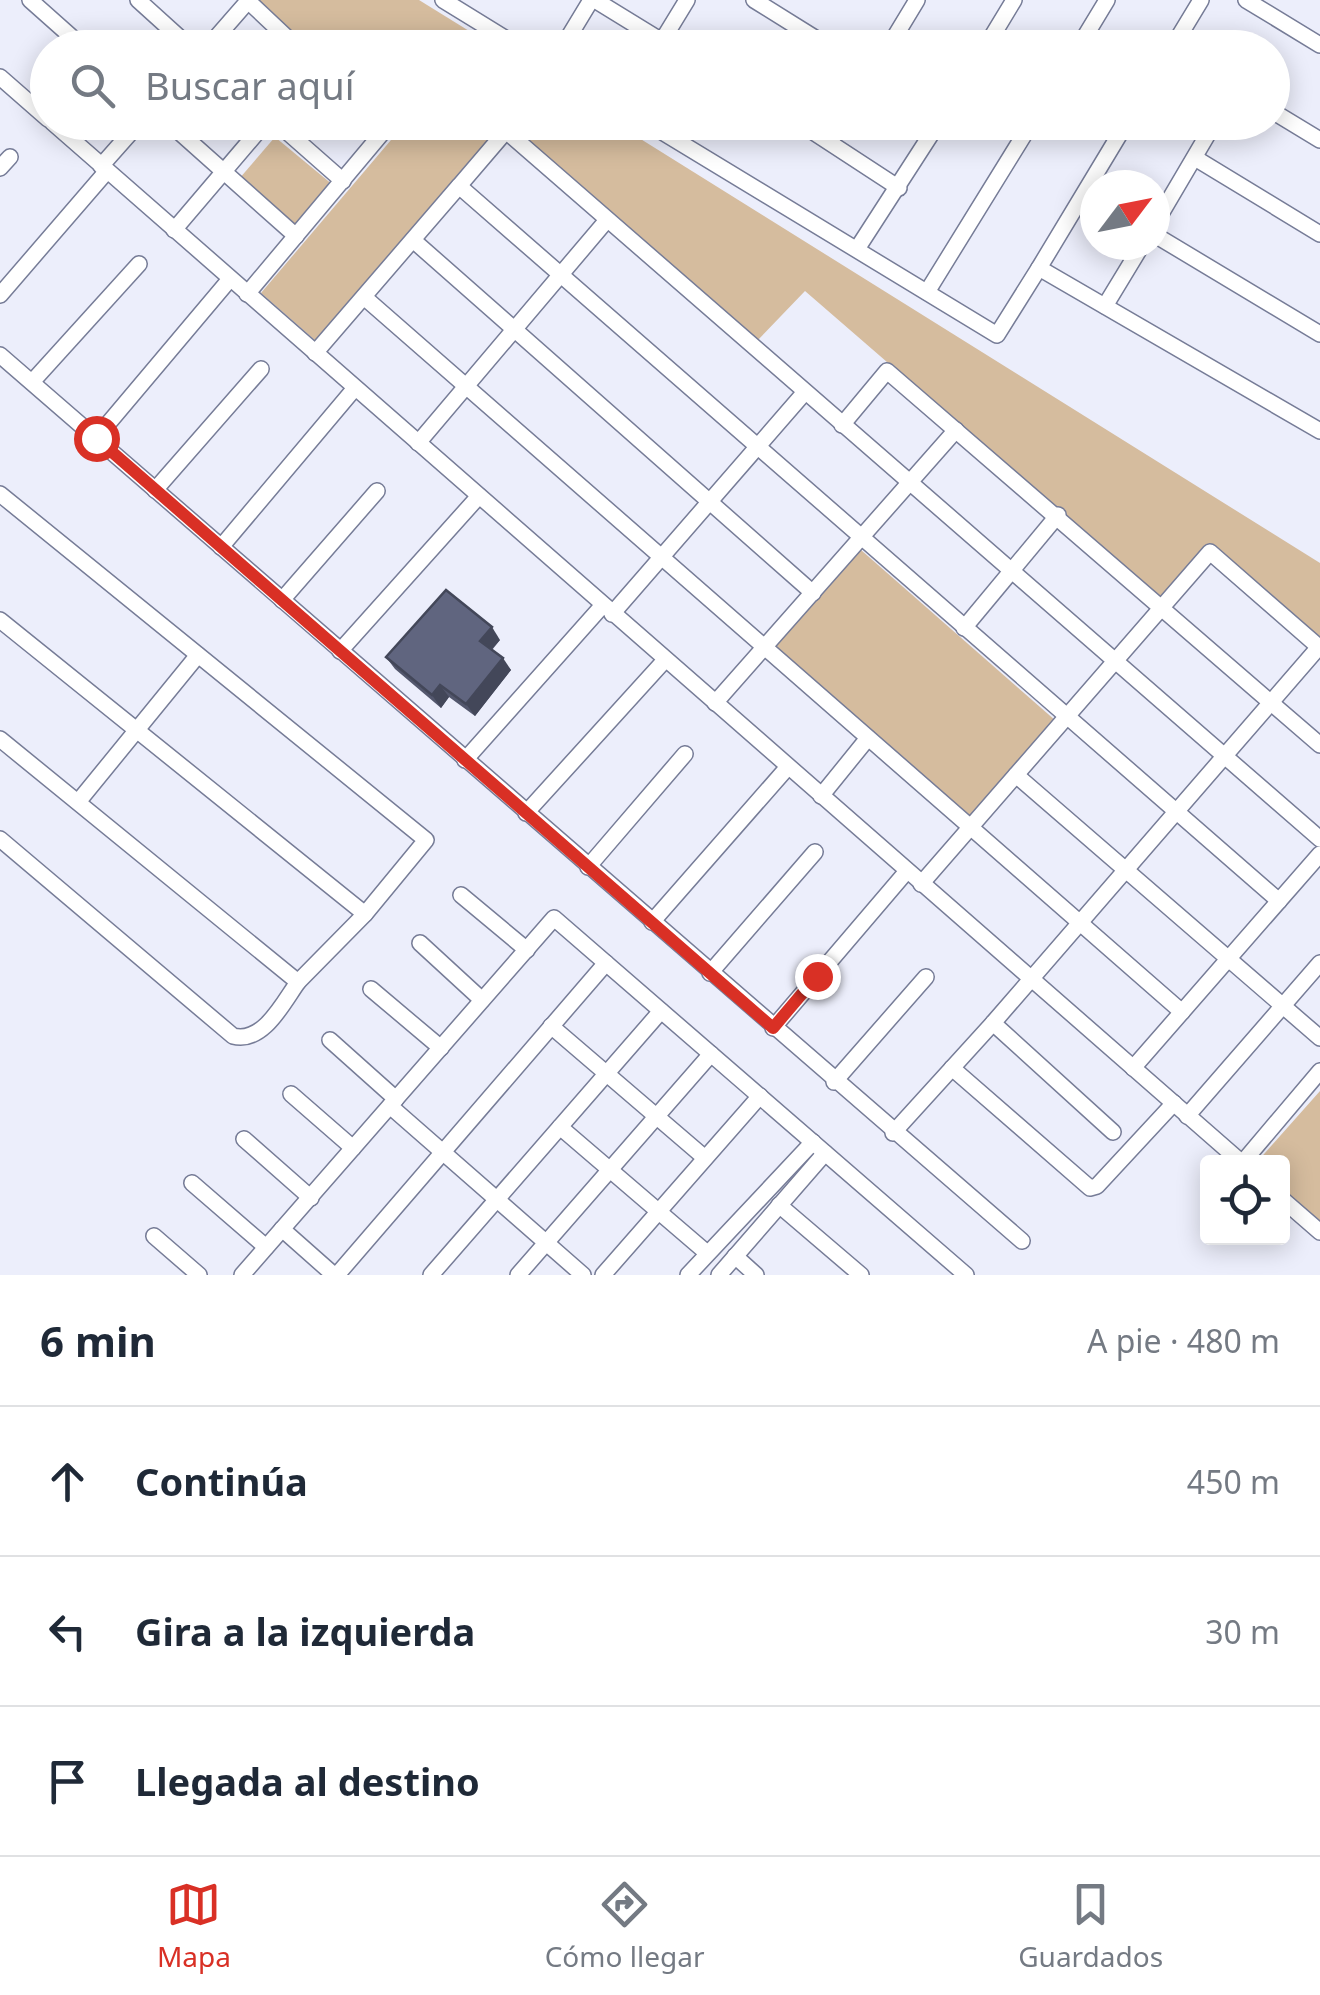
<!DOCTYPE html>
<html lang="es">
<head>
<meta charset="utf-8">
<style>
  :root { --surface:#fff; --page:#f2f2f3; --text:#1f2937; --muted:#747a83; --line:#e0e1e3; --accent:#d93025 }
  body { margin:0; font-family:"Noto Sans",sans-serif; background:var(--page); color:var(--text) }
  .controls { position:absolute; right:30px; bottom:30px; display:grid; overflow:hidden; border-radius:10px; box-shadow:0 5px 25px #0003 }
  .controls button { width:90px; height:90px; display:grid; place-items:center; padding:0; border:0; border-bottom:2px solid var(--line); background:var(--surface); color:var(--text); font:50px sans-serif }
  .compass { position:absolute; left:1080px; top:170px; width:90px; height:90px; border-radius:50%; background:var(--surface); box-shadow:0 5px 25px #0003; rotate:58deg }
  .stop { position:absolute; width:30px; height:30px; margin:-22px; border:8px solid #d93025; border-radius:50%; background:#fff }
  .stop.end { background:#d93025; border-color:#fff; box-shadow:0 2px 10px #0008 }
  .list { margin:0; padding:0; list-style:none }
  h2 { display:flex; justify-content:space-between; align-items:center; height:130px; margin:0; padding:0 40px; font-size:42px }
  h2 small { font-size:32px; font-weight:400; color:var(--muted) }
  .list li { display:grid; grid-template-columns:65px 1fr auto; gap:30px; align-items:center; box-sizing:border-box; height:150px; padding:0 40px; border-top:2px solid var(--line) }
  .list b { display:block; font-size:38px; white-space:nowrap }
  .list em { font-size:32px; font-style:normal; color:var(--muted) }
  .icon { flex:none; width:55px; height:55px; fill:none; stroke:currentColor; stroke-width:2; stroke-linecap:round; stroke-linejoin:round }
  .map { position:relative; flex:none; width:1320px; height:1275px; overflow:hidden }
  .search { position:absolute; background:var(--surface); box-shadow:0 5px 25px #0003; left:30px; right:30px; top:30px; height:110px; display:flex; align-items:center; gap:25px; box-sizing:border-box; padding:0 35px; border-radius:55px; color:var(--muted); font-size:38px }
  .sheet { height:580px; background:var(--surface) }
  nav { display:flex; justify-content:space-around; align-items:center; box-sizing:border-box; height:140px; border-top:2px solid var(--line); background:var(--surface); font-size:28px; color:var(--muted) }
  nav a { display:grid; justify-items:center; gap:5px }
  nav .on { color:var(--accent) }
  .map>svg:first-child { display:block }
  .green { fill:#d5bc9e }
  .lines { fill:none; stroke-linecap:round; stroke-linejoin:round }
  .minor-casing { stroke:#767c97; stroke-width:18 }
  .minor { stroke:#fff; stroke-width:15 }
  .wall { fill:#53576d }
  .shaded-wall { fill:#434759 }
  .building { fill:#60657f; stroke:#434759; stroke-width:2.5 }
  .route { stroke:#d93025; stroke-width:12 }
</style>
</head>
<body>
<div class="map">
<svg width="1320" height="1275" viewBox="0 0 1320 1275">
  <rect width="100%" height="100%" fill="#eceefb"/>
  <g class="green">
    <polygon points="253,0 419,0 495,47 307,47"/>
    <polygon points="503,123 615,123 1320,563 1320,642 1210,546 1163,601 805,291 756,342"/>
    <polygon points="488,135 493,138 317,342 261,293 391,140"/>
    <polygon points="275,137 333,185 295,228 239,179"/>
    <polygon points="861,550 1056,721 971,818 774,647"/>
    <polygon points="1320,1091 1320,1221 1283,1189 1282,1162 1257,1162"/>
  </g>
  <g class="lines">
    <g class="minor-casing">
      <g id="minor">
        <polyline points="30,0 84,48"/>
        <polyline points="138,0 191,48"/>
        <polyline points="247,0 298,48"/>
        <polyline points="443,0 521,48"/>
        <polyline points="595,0 673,48"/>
        <polyline points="754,0 831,48"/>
        <polyline points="1246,0 1320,45"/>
        <polyline points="662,41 687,0"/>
        <polyline points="207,48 248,1"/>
        <polyline points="562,48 591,0"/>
        <polyline points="888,48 917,0"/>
        <polyline points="985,48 1014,0"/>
        <polyline points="1078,48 1107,0"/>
        <polyline points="1172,48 1201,0"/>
        <polyline points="0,77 48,119"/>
        <polyline points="1272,111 1320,140"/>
        <polyline points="52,122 1241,1162"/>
        <polyline points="168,122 296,236"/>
        <polyline points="276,122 343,181"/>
        <polyline points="384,122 494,127 506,131 1320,839"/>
        <polyline points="646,122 997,335 1039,268"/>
        <polyline points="798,122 899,188"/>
        <polyline points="1127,122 1039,268 1320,431"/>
        <polyline points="830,142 842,122"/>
        <polyline points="1195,158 1320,234"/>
        <polyline points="101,166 140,122"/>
        <polyline points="0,168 10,157"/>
        <polyline points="459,186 506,131"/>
        <polyline points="1155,224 1215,122"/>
        <polyline points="174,230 266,122"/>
        <polyline points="1155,235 1320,334"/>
        <polyline points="413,240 813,593"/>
        <polyline points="857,249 939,122"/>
        <polyline points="927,292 1032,122"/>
        <polyline points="247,294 388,126"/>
        <polyline points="0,295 107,171"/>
        <polyline points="364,297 1182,1012"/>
        <polyline points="1105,306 1142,245"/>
        <polyline points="315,353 459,186 1279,901"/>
        <polyline points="0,355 1022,1241"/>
        <polyline points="32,382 139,264"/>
        <polyline points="842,425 887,371 1320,745"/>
        <polyline points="96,438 230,279"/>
        <polyline points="418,443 607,220"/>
        <polyline points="155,490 261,369"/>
        <polyline points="0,494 426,840 365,914 0,620"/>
        <polyline points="221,547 355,388"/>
        <polyline points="282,600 377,491"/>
        <polyline points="612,614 805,392"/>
        <polyline points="964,628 1058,515"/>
        <polyline points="340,651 479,496"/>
        <polyline points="715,703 956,430"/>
        <polyline points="0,739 298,982 365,914"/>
        <polyline points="465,760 603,605"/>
        <polyline points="1016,775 1320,1038"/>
        <polyline points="821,796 868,738"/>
        <polyline points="78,802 198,655"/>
        <polyline points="526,813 665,660"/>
        <path d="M0 839 233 1036C263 1044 283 1003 298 982"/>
        <polyline points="588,867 685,754"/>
        <polyline points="921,884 1210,552 1320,648"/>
        <polyline points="461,895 527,950"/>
        <polyline points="652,922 787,768"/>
        <polyline points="420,943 482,1000"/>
        <polyline points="710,973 815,852"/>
        <polyline points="371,989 441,1048"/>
        <polyline points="993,1023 1113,1132"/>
        <polyline points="551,1026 705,1158"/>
        <polyline points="773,1028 907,871"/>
        <polyline points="330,1040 396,1099"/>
        <polyline points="952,1068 1090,1188 1097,1186 1174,1103"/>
        <polyline points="1133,1068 1320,854"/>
        <polyline points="834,1082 926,977"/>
        <polyline points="291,1094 353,1148"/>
        <polyline points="390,1106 583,1275"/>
        <polyline points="1187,1116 1320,963"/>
        <polyline points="560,1127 707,1253"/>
        <polyline points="893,1133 993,1023 1319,647"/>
        <polyline points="244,1139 311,1198"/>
        <polyline points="1243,1162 1320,1071"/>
        <polyline points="192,1183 266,1247"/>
        <polyline points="1282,1199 1320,1232"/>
        <polyline points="779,1205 861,1275"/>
        <polyline points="282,1229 334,1275"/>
        <polyline points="154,1236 199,1275"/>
        <polyline points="735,1256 756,1275"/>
        <polyline points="242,1275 554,918 966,1275"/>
        <polyline points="337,1275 606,963"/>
        <polyline points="431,1275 661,1011"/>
        <polyline points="518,1275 711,1054"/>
        <polyline points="603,1275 760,1096"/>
        <polyline points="688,1275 813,1142"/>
        <polyline points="719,1275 825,1153"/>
      </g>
    </g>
    <use href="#minor" class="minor"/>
  </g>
  <polygon class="wall" points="500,640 492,650 511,670 475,716 449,697 441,708 395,669 386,657"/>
  <g class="shaded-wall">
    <polygon points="492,627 500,640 488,653 480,641"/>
    <polygon points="503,658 511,670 475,716 466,704"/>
    <polygon points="440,685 449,697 441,708 432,695"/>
  </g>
  <polygon class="building" points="446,590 492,627 480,641 503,658 466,704 440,685 432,695 386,657"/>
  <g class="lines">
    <polyline class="route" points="96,438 773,1028 817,976"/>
  </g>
</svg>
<div class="controls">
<button><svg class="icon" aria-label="locate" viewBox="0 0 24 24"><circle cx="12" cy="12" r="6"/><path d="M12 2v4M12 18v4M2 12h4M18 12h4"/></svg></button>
</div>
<svg class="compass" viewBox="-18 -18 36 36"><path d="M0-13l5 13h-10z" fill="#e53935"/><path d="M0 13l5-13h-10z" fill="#747a83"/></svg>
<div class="stop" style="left:96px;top:438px"></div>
<div class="stop end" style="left:817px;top:976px"></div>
<div class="search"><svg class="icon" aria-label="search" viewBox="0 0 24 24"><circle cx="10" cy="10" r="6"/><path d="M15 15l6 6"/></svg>Buscar aquí</div>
</div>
<section class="sheet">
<h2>6 min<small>A pie · 480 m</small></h2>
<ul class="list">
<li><svg class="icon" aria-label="ahead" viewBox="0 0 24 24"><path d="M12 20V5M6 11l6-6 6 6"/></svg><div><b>Continúa</b></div><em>450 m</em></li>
<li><svg class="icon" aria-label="left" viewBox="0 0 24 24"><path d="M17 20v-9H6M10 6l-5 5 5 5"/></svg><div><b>Gira a la izquierda</b></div><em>30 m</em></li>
<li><svg class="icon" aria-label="arrive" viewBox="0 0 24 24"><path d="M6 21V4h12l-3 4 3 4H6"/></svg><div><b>Llegada al destino</b></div></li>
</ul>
</section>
<nav>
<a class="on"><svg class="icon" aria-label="map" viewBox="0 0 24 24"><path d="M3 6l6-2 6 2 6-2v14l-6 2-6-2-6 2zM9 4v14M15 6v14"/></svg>Mapa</a>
<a><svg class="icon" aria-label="directions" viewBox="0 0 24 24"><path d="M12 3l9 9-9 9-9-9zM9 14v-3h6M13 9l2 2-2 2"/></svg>Cómo llegar</a>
<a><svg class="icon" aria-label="saved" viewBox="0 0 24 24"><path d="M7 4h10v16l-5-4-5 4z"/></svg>Guardados</a>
</nav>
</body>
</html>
